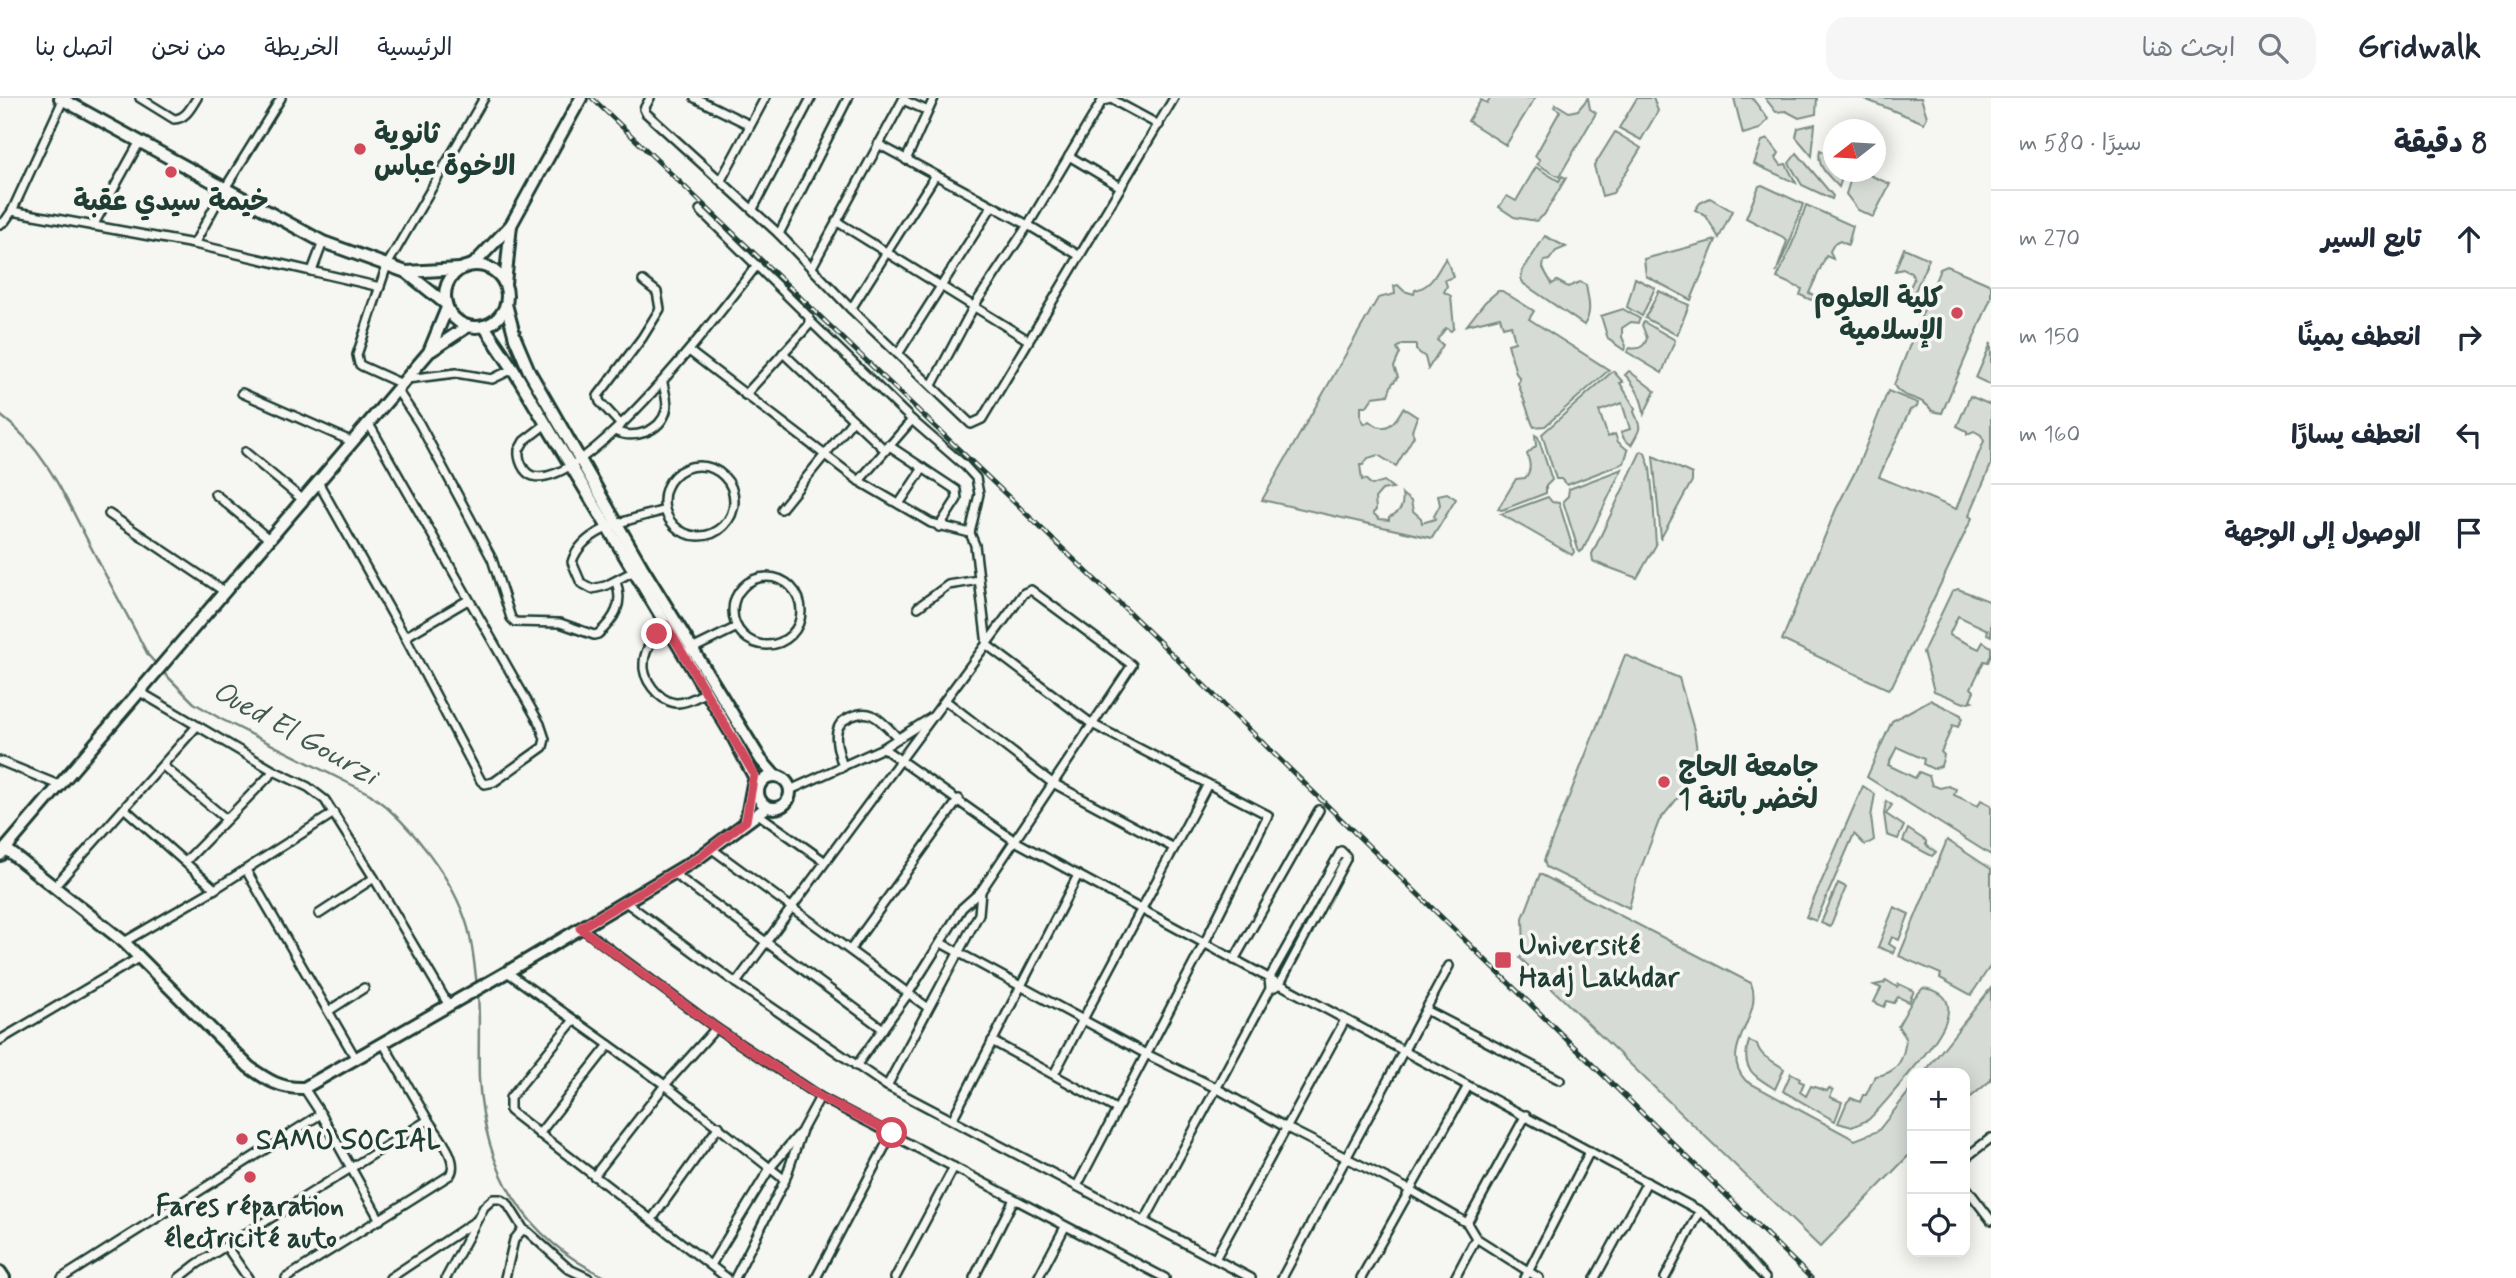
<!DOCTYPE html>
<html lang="ar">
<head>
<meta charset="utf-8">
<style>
  :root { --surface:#fff; --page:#f6f6f7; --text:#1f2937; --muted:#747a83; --line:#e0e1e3 }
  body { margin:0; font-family:Mynerve,"Playpen Sans Arabic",sans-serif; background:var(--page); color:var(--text); direction:rtl }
  .controls { position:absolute; right:21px; bottom:21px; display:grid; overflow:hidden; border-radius:14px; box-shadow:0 4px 18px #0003 }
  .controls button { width:63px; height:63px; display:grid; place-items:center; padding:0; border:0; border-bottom:2px solid var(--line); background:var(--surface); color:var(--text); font:35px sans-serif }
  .compass { position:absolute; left:1823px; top:21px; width:63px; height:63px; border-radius:50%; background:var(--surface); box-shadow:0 4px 18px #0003; rotate:253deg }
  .stop { position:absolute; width:21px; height:21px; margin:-16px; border:5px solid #d1495b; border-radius:50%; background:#fff }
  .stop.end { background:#d1495b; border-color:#fff; box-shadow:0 2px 7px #0008 }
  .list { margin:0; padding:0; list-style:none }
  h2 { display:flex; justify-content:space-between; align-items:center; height:91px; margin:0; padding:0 28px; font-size:30px }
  h2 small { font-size:23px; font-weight:400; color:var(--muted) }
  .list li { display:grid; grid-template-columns:46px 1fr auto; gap:21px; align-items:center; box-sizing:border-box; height:98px; padding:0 28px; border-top:2px solid var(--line) }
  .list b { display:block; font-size:26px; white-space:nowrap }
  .list em { font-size:23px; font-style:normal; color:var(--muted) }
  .icon { flex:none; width:38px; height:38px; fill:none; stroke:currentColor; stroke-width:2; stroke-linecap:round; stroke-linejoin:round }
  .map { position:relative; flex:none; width:1991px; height:1180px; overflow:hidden; direction:ltr }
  header { display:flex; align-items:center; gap:42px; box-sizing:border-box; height:98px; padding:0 35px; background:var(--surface); border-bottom:2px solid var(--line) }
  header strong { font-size:33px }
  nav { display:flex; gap:38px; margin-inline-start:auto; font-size:24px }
  .search { width:490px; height:63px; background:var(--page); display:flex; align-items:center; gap:18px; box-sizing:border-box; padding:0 24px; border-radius:21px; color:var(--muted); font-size:26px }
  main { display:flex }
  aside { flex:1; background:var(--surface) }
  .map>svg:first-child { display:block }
  .green { fill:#d6dbd6; stroke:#7a8c85; stroke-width:2 }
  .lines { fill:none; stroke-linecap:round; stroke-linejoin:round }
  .stream { stroke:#72847d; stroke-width:2.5 }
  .street-casing { stroke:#1f3d34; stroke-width:12 }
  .secondary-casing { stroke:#1f3d34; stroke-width:16 }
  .street { stroke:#f6f6f2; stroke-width:7 }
  .secondary { stroke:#f6f6f2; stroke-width:10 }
  .rail-casing { stroke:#1f3d34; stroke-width:5 }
  .rail { stroke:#f6f6f2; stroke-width:2.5; stroke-dasharray:8; stroke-linecap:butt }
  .route { stroke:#d1495b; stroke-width:9 }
  .poi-dot { fill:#d1495b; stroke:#f6f6f2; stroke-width:2.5 }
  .labels { text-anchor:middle; stroke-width:7; stroke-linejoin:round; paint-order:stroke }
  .poi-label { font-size:28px; font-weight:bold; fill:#1f3d34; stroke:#f6f6f2; text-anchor:start }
  .water-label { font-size:30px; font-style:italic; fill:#425a52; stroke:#f6f6f2 }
</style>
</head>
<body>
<header>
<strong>Gridwalk</strong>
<div class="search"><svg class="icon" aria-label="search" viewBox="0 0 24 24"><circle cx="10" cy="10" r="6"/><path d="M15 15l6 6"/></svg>ابحث هنا</div>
<nav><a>الرئيسية</a><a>الخريطة</a><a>من نحن</a><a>اتصل بنا</a></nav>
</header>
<main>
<aside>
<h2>8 دقيقة<small>سيرًا · 580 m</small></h2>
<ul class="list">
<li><svg class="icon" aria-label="ahead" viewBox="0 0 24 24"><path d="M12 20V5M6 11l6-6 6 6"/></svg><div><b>تابع السير</b></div><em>270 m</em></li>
<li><svg class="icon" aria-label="right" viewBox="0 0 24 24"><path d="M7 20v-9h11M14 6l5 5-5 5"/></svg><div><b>انعطف يمينًا</b></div><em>150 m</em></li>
<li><svg class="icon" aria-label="left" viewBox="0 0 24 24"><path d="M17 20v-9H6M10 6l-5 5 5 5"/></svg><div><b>انعطف يسارًا</b></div><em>160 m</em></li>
<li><svg class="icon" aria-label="arrive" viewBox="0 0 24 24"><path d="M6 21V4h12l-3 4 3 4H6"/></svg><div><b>الوصول إلى الوجهة</b></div></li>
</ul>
</aside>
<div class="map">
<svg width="1991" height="1180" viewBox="0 0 1991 1180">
  <rect width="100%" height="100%" fill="#f6f6f2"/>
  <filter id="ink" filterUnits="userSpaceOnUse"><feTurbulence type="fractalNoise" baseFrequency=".0143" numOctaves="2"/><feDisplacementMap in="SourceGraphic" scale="14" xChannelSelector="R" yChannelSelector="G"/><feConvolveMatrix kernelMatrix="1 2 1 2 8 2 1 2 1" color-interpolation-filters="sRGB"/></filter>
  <g filter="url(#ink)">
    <g class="green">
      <polygon points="1490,0 1535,0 1506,47 1468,23 1481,2 1487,5"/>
      <polygon points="1588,0 1590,11 1596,15 1559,79 1537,66 1540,62 1535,58 1560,13 1554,9 1556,6 1569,14 1578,12"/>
      <polygon points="1637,0 1653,0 1658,13 1641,42 1619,30"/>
      <polygon points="1734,0 1752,0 1768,21 1760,31 1743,36"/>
      <polygon points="1765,0 1817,0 1816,16 1799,20 1786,13 1776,14"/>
      <polygon points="1862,0 1921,0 1927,19 1924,25"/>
      <polygon points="1815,26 1812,58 1796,39 1798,30"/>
      <polygon points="1615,34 1641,50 1613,95 1602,98 1594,68"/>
      <polygon points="1768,41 1779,55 1776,60 1781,67 1786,66 1796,85 1754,66 1762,43"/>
      <path d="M1820 52 1833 59 1834 74H1844L1839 89C1829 78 1816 69 1820 52Z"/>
      <polygon points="1797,55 1833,98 1832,101 1802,87 1789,65"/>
      <polygon points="1536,69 1559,83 1562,78 1566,80 1544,117 1536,123 1514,119 1499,109 1507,98 1516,103"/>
      <polygon points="1853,74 1863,74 1890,86 1873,119 1858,112 1846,96"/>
      <polygon points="1762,87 1803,106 1791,141 1776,175 1787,143 1783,139 1746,120 1759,88"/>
      <polygon points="1710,100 1732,113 1719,140 1706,118 1695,112 1700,105"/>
      <polygon points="1806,107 1853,128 1848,147 1840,143 1834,146 1830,153 1833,161 1826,158 1809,195 1818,199 1811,202 1800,197 1802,191 1777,180 1796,137"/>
      <path d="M1545 138 1566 149 1556 153 1549 162 1544 163 1543 170 1552 186 1557 183 1568 189 1580 184 1586 187C1588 201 1593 214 1584 227L1524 186 1521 181 1523 172Z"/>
      <polygon points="1716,142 1691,202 1646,178 1644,161"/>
      <polygon points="1904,150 1929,161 1909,207 1907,206 1911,195 1904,192 1910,189 1914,181 1911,175 1903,171 1895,173"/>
      <path d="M1446 160 1453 179 1445 182 1447 188 1444 194 1451 198 1454 230 1451 233 1446 230 1437 242 1443 247 1428 271 1425 259 1416 252V246H1403L1397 250 1400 255 1394 269 1398 279 1392 286 1388 297 1373 299 1367 308H1361V320L1365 326 1369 323C1386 337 1395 325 1403 310L1417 319 1412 333 1414 338 1396 368 1378 357 1368 360 1363 367H1360L1362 382 1365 381 1372 387 1384 383 1393 390 1382 392 1375 400 1376 412 1373 415 1379 421 1389 422V419C1401 414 1404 408 1402 396L1411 403 1413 413 1421 420 1422 425 1435 421 1434 418 1440 407 1438 397 1447 395 1456 401 1432 440 1262 402 1378 200 1395 196 1394 188 1398 187 1404 193 1414 196 1415 192C1433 188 1436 174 1446 160Z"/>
      <path d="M1947 168 1991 187V200L1942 315 1932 313C1924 298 1901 302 1894 287L1940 171Z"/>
      <polygon points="1635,180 1655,190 1642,218 1627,209"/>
      <polygon points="1498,193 1502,193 1534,213 1529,221 1609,272 1545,328 1534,329 1532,325 1518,285 1520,281 1516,275 1508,246 1515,244 1511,227 1503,229 1500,219 1467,227 1485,204"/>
      <polygon points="1659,193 1689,207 1677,237 1645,220"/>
      <polygon points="1623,211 1640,221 1638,225 1631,224 1622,230 1622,239 1626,248 1624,252 1608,241 1601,218"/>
      <path d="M1644 224 1675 242 1662 275 1627 254 1630 250C1639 252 1645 248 1647 240L1642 227Z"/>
      <polygon points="1991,245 1991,287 1976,280"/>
      <path d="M1613 273 1623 284 1620 285 1635 310 1634 314C1642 331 1641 330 1631 347L1624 341 1621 334 1630 331 1622 305 1599 313 1608 339 1615 336 1618 344 1628 352 1624 365 1567 387 1561 381H1556L1542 336Z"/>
      <path d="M1629 273 1655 293 1644 316C1643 303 1635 286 1625 277Z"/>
      <polygon points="1888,293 1918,305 1917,309 1910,312 1879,379 1956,411 1984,343 1981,337 1974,333 1967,336 1967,333 1957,328 1970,298 1991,307 1991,367 1969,418 1972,420 1892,588 1888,591 1782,542 1836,411 1857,370"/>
      <path d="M1535 337 1538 339 1552 382 1546 388V395L1502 412 1498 411 1516 381 1525 380C1532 372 1530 365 1527 356L1536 348Z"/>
      <polygon points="1641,353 1645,355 1650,370 1653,400 1656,447 1637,480 1597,465 1593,463 1592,456"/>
      <polygon points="1653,358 1692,376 1692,383 1661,440"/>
      <polygon points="1622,371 1583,452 1579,454 1563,403 1568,398 1569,391"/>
      <polygon points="1548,399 1552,404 1559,405 1574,454 1572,457 1501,416"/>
      <polygon points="1958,491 1991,504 1991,538 1987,536 1988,532 1958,518 1949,537 1979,551 1983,544 1991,549 1991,557 1988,564 1984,563 1971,590 1974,593 1970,602 1972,603 1964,605 1934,593 1923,554 1952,493"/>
      <polygon points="1625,557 1679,580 1694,632 1697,653 1681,696 1659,723 1636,783 1629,810 1546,769 1544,762"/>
      <polygon points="1930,602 1961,617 1962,621 1958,629 1953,627 1941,654 1944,657 1941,668 1933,671 1923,666 1924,661 1897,649 1888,667 1915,680 1919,674 1929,678 1932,687 1940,690 1948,688 1956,691 1954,697 1978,708 1981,702 1991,707 1991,757 1867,679 1892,623"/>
      <polygon points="1863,688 1875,696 1871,719 1874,742 1865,747 1854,736 1816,823 1806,819"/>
      <polygon points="1886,703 1892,707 1886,716 1904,728 1898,741 1887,737 1884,716"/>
      <polygon points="1908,731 1926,743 1926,747 1936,754 1932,758 1903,743"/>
      <polygon points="1947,742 1991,771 1991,867 1971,897 1940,880 1941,876 1899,858"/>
      <path d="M1540 776 1751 885C1765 920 1716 950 1746 983L1855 1042 1878 1033 1912 990V1054L1820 1149 1520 860 1524 854 1523 820Z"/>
      <polygon points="1838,785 1846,789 1830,829 1821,825"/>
      <polygon points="1894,809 1909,816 1899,842 1892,839 1889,846 1895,850 1893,855 1878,849"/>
      <polygon points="1886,882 1897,889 1899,886 1914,893 1909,904 1898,899 1894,905 1887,903 1884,909 1874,904 1881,890 1874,887 1884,885"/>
      <path d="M1923 890C1980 898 1925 956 1908 977 1895 992 1883 1008 1868 1022L1852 1029 1838 1025 1847 1004 1851 1000 1860 1004 1863 997H1866L1875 978C1898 976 1904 961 1906 940L1898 928 1913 901Z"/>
      <polygon points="1991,890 1991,982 1965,1004 1965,975 1924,975"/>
      <path d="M1749 943 1757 946C1761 961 1774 962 1784 971L1775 991C1753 977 1740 971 1749 943Z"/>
      <polygon points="1791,975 1800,980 1799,983 1804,985 1800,994 1806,998 1811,988 1827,993 1829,990 1833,992 1830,999 1842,1004 1835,1023 1783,993"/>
    </g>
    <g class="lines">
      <g class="stream">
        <path d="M0 317C46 351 67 403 93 453 111 488 130 522 148 557L157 567"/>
        <path d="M161 572 194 605 221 621 370 696C411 726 454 781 468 830 473 849 475 869 477 889"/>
        <path d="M478 895C480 924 478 952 479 981 485 1073 522 1139 607 1180"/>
      </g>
      <g class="street-casing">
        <g id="street">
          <path d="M140 0 174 21C186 21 191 9 197 0"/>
          <polyline points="650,0 644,11 646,15 779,136 851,211 971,326 982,321 1174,0"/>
          <polyline points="695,0 750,27"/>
          <polyline points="903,2 928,13"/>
          <polyline points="878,46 1028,127 1080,158"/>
          <polyline points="1069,58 1121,89"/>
          <polyline points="906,62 934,0"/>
          <polyline points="721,82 765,0"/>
          <polyline points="753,111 811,0"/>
          <polyline points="700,112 809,219 809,227 745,297"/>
          <polyline points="12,113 194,146 380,189"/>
          <polyline points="836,123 1028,242"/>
          <polyline points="0,126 5,123 12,113 63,2"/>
          <polyline points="93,128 139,45"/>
          <polyline points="779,136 848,0"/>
          <polyline points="194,146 224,92 281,0"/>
          <polyline points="812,169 904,0"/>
          <polyline points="312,173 323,144"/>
          <polyline points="851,211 935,78"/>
          <polyline points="810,223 912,322 965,368 976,380 979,396 970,435"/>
          <polyline points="689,253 859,383 931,425 970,435 975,447 987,547 1092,626 1268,717 1204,846 1077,1088"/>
          <polyline points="783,255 884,351"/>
          <polyline points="898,256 992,108"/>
          <polyline points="407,281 456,275 492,281 513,271"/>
          <polyline points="402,286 362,268 359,266 357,257 387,167 484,0"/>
          <polyline points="932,287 974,208 1028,127 1102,3 1111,1 1159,27"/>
          <path d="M397 292 419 325 492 461 511 520 515 524 560 525 594 537 598 536C615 521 624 505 616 484"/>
          <polyline points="242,295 353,344"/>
          <path d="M546 326 524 343 519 352C518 361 523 375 533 378 587 392 725 208 757 167"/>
          <polyline points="621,327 600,304 598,298 642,240 660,211 657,194 643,183"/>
          <path d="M615 333C633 342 660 334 666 313 669 304 664 293 663 285"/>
          <polyline points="888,347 956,392 957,401 939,429"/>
          <polyline points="245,354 303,402"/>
          <circle cx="699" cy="403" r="35"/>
          <polyline points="859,383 912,322"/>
          <polyline points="318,384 405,539 481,683 485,686 494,684 543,649 545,641 540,626 369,326"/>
          <polyline points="215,396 270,442"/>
          <polyline points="899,406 923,370"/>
          <polyline points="781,411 853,322"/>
          <polyline points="109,416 225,494"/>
          <path d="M638 471 605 488 592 491 581 485 572 464C583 429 634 421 665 412"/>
          <circle cx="767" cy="513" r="34"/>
          <polyline points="918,509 948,487 979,482"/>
          <path d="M665 527C656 537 645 549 644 564 642 581 658 602 675 605 685 606 697 599 706 594"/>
          <polyline points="405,539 468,502"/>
          <polyline points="690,552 737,529"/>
          <polyline points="140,594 274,673 308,689 325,702 374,780 448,906"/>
          <polyline points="946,603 1051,684 1174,750"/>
          <polyline points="883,650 1015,743 1700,1113 1717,1127 1765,1180"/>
          <polyline points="0,663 61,688"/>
          <polyline points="163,668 226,721"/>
          <path d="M843 669C838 652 828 628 850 619 857 616 865 614 872 617 882 622 891 633 898 640"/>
          <polyline points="790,692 883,650 932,619"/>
          <polyline points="125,711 215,791"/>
          <polyline points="758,716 824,763"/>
          <polyline points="712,751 927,909"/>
          <polyline points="186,763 274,673"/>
          <polyline points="246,772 356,961"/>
          <polyline points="673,775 883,931"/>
          <polyline points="55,788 197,628"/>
          <polyline points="624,803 736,885 887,988 1251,1180"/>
          <polyline points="319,816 374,780"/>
          <polyline points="580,829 716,930 820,999 1165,1180"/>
          <polyline points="124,844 215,791 334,715"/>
          <polyline points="941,845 1146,956 1216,990 1287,1030 1410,1092 1467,1125 1476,1140 1539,1180"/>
          <polyline points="850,852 959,701"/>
          <polyline points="1234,862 1319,712"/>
          <polyline points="507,874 665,987 785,1082"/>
          <polyline points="736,885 1024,495 1031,492 1132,567 981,793 962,810 908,896 856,968"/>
          <polyline points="330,912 364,890"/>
          <polyline points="1426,912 1560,982"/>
          <polyline points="574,922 510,1000 510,1013 727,1180"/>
          <polyline points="0,942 140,859"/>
          <polyline points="992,943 1116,1011"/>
          <polyline points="383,945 428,1022"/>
          <polyline points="1054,976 1208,686"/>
          <polyline points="887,988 979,816 981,793"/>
          <polyline points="304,990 321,1016 380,1122"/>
          <polyline points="952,1022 1078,777"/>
          <polyline points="539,1036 609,947"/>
          <polyline points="1965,1060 1991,1040"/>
          <polyline points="594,1078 665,987 716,930"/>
          <polyline points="1965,1088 1991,1122"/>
          <polyline points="652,1121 719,1028"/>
          <polyline points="1144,1124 1270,891 1269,881 1341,753 1346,758 1346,761 1279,887 1270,891"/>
          <polyline points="1467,1125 1526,1017"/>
          <polyline points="226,1148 248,1180"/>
          <polyline points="1215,1161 1345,922"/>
          <polyline points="711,1167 770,1070 799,1036"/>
          <polyline points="62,1180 321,1016"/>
          <path d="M179 1180 197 1166 428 1022C437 1036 460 1062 450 1077L286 1180"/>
          <polyline points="390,1180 474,1124"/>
          <polyline points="446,1180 484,1109 493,1101 500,1101 507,1105 524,1132"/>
          <polyline points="505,1180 514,1142 522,1132 528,1134 569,1171 588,1180"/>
          <polyline points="735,1180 785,1082 802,1032 820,999"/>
          <polyline points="816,1180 892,1035"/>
          <polyline points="895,1180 954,1069"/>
          <polyline points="974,1180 1014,1101"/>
          <polyline points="1038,1180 1065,1129"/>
          <polyline points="1282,1180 1449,868"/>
          <polyline points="1361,1180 1468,988"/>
          <polyline points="1455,1180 1476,1140"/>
          <polyline points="1525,1180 1590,1053"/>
          <polyline points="1595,1180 1647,1084"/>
          <polyline points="1665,1180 1700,1113"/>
        </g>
      </g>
      <g class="secondary-casing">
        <g id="secondary">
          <polyline points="60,0 323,144 406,174 446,206"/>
          <polyline points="473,167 511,127 581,0"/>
          <circle cx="476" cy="198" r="31"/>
          <polyline points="406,174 460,171"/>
          <polyline points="505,186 511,127"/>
          <polyline points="506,206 515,240 529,273 642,469 761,662 775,678"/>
          <polyline points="484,228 513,271 732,637 759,688"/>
          <polyline points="432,252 468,228"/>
          <circle cx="774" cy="694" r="16"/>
          <polyline points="746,723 753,686"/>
          <path d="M6 751 124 844 249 969C267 982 281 991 304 990L507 874 697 761 767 709"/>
          <polyline points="0,757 429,254 447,210"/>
          <polyline points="0,1174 4,1180"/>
        </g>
      </g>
      <use href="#street" class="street"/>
      <use href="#secondary" class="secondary"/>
      <g class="rail-casing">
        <polyline id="rail" points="592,0 1135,520 1811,1180"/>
      </g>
      <use href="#rail" class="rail"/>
    </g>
  </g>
  <g class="lines" filter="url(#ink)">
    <polyline class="route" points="657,536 666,527 754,676 746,723 697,761 580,830 716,930 820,999 892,1035"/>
  </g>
  <g class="poi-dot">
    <circle cx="360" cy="51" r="7"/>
    <circle cx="171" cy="74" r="7"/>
    <circle cx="1957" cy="215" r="7"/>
    <circle cx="1664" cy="684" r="7"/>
    <rect x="1494" y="853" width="18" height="18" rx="3.5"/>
    <circle cx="242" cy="1041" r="7"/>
    <circle cx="250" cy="1079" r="7"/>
  </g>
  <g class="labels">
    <g class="poi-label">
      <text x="374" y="45">ثانوية<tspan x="374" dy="32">الاخوة عباس</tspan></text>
      <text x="171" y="112" text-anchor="middle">خيمة سيدي عقبة</text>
      <text x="1943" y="209" text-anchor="end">كلية العلوم<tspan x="1943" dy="32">الإسلامية</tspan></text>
      <text x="1678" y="678">جامعة الحاج<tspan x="1678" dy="32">لخضر باتنة 1</tspan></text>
      <text x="1519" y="856">Université<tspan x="1519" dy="32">Hadj Lakhdar</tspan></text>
      <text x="256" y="1051">SAMU SOCIAL</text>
      <text x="250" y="1117" text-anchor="middle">Fares réparation<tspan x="250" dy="32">électricité auto</tspan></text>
    </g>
    <g class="water-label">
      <text transform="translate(296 634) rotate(29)" y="10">Oued El Gourzi</text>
    </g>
  </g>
</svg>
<div class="controls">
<button>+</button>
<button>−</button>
<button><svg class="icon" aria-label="locate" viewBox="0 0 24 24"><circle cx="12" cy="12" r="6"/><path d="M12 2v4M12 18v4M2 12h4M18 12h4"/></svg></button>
</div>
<svg class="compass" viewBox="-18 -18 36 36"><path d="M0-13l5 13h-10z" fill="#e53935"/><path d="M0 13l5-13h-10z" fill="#747a83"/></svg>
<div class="stop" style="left:892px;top:1035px"></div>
<div class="stop end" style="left:657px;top:536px"></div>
</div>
</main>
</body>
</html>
